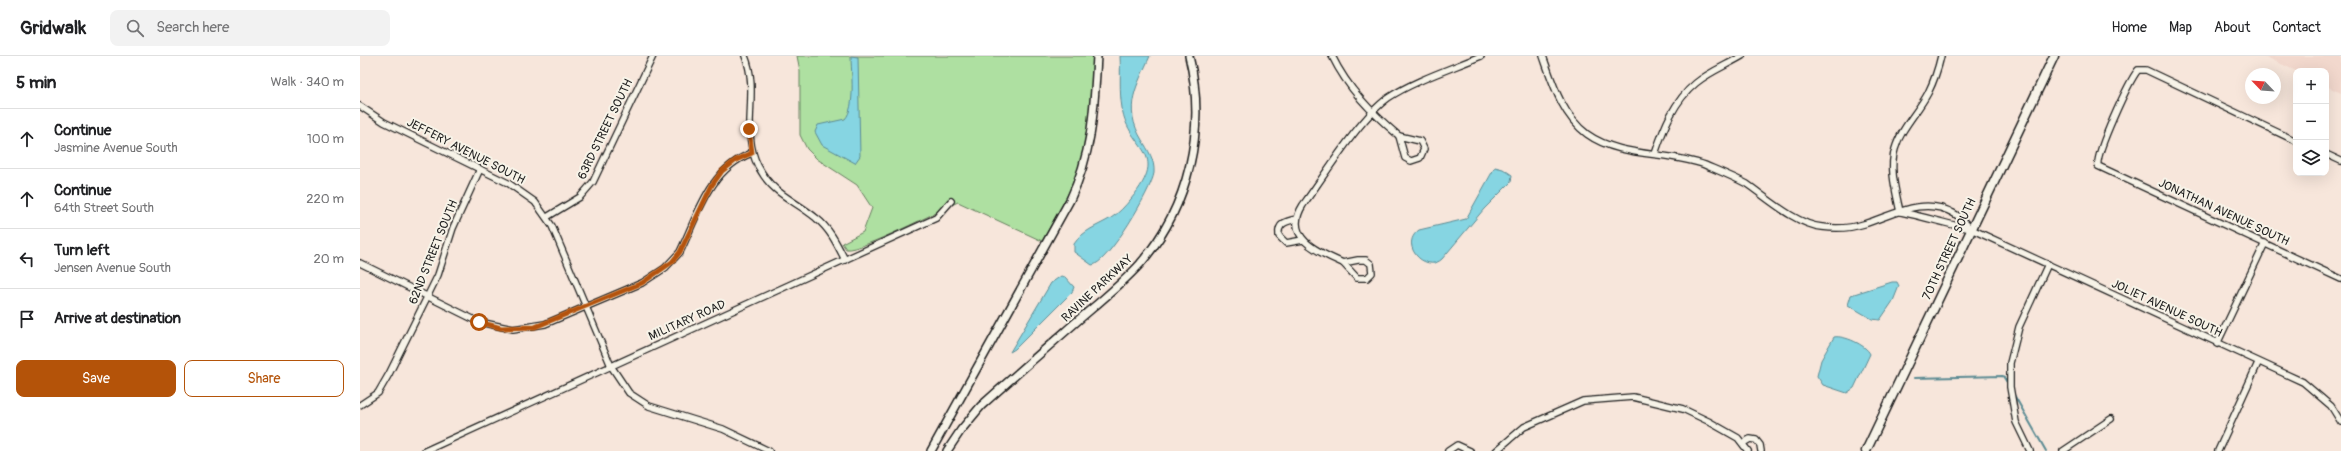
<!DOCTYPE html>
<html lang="en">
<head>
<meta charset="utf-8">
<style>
  :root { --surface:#fff; --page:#f2f2f2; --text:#202124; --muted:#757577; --line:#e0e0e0; --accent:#b45309 }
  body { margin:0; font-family:Pangolin,sans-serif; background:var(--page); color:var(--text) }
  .controls { position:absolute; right:12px; top:12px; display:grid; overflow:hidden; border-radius:8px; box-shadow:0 4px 16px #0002 }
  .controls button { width:36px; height:36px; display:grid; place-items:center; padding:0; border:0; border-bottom:1px solid var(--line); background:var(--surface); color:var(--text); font:20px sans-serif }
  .compass { position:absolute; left:1885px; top:12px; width:36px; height:36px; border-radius:50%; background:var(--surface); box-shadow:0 4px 16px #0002; rotate:295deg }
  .stop { position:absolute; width:12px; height:12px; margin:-9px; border:3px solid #b45309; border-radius:50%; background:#fff }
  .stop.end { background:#b45309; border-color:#fff; box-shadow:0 1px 4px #0008 }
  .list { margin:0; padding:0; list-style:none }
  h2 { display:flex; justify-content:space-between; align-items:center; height:52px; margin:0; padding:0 16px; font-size:17px }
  h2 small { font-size:13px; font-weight:400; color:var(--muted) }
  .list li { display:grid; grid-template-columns:26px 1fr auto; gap:12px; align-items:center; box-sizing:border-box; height:60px; padding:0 16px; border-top:1px solid var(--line) }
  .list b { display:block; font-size:15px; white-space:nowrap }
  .list p { margin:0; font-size:13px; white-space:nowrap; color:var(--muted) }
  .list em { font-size:13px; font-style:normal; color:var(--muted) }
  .actions { display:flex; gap:8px; padding:12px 16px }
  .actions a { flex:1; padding:9px 0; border:1px solid var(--accent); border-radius:8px; text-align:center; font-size:14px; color:var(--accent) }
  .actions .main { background:var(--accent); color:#fff }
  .icon { flex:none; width:22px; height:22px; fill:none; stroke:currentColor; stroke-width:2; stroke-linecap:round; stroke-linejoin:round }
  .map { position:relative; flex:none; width:1981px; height:395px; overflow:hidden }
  header { display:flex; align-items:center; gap:24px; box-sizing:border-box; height:56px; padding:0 20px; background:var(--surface); border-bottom:1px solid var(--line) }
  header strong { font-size:19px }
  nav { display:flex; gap:22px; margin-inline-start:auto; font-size:14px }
  .search { width:280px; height:36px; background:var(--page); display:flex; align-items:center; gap:10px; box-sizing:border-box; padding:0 14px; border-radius:8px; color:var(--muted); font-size:15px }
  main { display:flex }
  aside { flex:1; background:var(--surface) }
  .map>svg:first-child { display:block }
  .built { fill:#f2d8cd }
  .green { fill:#aee0a1; stroke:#657e5e }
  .water { fill:#86d5e2; stroke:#5c8b93 }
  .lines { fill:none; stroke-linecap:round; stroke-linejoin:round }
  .stream { stroke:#5c8b93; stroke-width:2 }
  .minor-casing { stroke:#1c1c1c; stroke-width:8 }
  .tertiary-casing { stroke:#1c1c1c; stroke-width:10 }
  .secondary-casing { stroke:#1c1c1c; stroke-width:11 }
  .minor { stroke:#f7f3e8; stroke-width:5.5 }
  .tertiary { stroke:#f7f3e8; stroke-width:7 }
  .secondary { stroke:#f7f3e8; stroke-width:8 }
  .route { stroke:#b45309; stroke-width:5 }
  .labels { text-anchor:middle; stroke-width:4; stroke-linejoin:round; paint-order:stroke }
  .street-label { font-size:12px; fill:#1c1c1c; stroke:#f7f3e8 }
</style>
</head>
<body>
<header>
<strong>Gridwalk</strong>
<div class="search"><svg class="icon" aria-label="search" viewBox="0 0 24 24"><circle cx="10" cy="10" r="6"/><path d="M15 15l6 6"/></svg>Search here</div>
<nav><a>Home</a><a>Map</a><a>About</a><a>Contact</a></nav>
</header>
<main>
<aside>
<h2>5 min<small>Walk · 340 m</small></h2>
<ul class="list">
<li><svg class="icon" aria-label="ahead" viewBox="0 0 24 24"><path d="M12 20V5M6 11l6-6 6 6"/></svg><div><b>Continue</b><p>Jasmine Avenue South</p></div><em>100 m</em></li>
<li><svg class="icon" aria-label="ahead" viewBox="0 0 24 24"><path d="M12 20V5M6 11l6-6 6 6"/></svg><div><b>Continue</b><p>64th Street South</p></div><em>220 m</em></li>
<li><svg class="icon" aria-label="left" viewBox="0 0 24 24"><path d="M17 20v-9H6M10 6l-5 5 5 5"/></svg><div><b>Turn left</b><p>Jensen Avenue South</p></div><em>20 m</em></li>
<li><svg class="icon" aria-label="arrive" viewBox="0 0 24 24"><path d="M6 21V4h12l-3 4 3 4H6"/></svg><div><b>Arrive at destination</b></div></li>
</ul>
<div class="actions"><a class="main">Save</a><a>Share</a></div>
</aside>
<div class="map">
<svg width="1981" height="395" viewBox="0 0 1981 395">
  <rect width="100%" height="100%" fill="#f7e6db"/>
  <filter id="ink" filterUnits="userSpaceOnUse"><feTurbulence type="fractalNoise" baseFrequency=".025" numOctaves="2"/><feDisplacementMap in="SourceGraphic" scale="8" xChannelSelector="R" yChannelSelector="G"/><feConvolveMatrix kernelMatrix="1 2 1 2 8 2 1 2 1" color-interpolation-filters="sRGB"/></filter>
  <g filter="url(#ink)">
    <polygon class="built" points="1904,0 1981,0 1981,37 1966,30 1966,15 1936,15"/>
    <path class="green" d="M437 0H733C731 38 731 78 718 115 709 139 695 162 682 185L598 146C580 154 500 196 486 193L482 187 503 176 512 152 497 129 457 103 447 93 440 79V15Z"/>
    <g class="water">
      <path d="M491 0 498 1 500 100 495 107 462 89 455 76 458 69 485 63C496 51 491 16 491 0Z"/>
      <path d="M760 0H790C777 30 762 51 782 84 788 94 795 104 794 117 792 133 747 209 732 209L714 196V188C723 174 738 170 751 162 759 157 765 150 771 143 811 94 769 96 762 52 759 35 761 17 760 0Z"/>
      <path d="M1135 111 1143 113 1152 119 1151 126 1124 153 1082 203C1066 218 1038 189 1059 174L1106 163Z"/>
      <polygon points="701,220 705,221 714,231 712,236 655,293 650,296 691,227"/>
      <polygon points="1532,226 1537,226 1539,230 1533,245 1520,264 1512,263 1488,249 1491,239"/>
      <path d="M1474 281C1484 279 1506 289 1510 298L1494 332 1487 337 1463 329 1457 320 1461 304Z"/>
    </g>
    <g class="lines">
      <g class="stream">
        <polyline points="1554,322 1643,320 1648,328"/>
        <polyline points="1653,337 1686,395"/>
      </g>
      <g class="minor-casing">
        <g id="minor">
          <path d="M385 0C400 36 380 75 398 110 413 139 433 143 456 162 470 173 477 188 485 204"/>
          <path d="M972 0C988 33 1011 56 1039 80"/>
          <path d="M1183 0C1193 28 1202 59 1227 78 1260 102 1308 95 1345 109 1359 115 1374 121 1387 128 1407 142 1437 169 1462 171 1476 173 1491 172 1504 168 1533 159 1564 140 1593 157 1600 160 1606 168 1611 173"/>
          <polyline points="0,50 24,66 148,127 175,146 192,170 251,310 269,337 289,350 363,373 409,395"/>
          <polygon points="1039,80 1060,85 1064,93 1060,102 1051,105 1045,102"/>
          <path d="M1936 85 1786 14H1778C1769 25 1735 98 1738 110L1981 223"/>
          <path d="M1295 98C1304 71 1314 45 1336 27 1349 16 1367 9 1382 0"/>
          <polyline points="1966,98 1981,105"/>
          <path d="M1540 156C1536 136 1529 113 1535 93 1541 72 1558 56 1568 37 1574 25 1578 13 1581 0"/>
          <path d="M1541 156C1565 161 1587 168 1611 173L1943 326 1971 350 1981 366"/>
          <polyline points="187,161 220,141 233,126 293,0"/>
          <path d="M937 163C927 165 917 167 919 180L926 187 943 184"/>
          <polygon points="998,204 1006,204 1011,208 1012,217 1007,222 997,222 983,207"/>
          <path d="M0 207 119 266 153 273 185 268 282 227 305 212 320 196C338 159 349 113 392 97"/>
          <path d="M983 207C960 197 922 182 943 149 965 119 999 63 1028 42 1053 25 1093 12 1121 0"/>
          <polyline points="1857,288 1905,187"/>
          <polyline points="0,349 18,337 29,318 78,219 93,172 120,113"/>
          <polyline points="1383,387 1390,383 1396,384 1400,389 1401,395"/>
          <polyline points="65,395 576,162 591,145"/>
          <polyline points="1088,395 1097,389 1110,395"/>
          <polyline points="1136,395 1164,371 1223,345 1273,341 1323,353 1348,365 1378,382 1388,395"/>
          <polyline points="1670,395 1656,366 1650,331 1650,307 1659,271 1688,208"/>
          <polyline points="1703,395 1751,363"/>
          <polyline points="1858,395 1898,307"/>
        </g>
      </g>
      <g class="tertiary-casing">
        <g id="tertiary">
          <path d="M571 395 710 144C733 95 734 53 737 0"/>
          <path d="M587 395 601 374 621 350C652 322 683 295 715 267 737 248 760 230 780 208 829 151 847 73 829 0"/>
        </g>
      </g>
      <g class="secondary-casing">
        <polyline id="secondary" points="1506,395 1694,0"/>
      </g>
      <use href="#minor" class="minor"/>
      <use href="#tertiary" class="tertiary"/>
      <use href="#secondary" class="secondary"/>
    </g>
  </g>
  <g class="lines" filter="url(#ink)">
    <polyline class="route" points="119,266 141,272 175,271 282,227 312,206 320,196 352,129 362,115 376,104 392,97 389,73"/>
  </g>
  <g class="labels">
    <g class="street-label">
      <text transform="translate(245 73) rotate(-64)" y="4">63RD STREET SOUTH</text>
      <text transform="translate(106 95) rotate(27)" y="4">JEFFERY AVENUE SOUTH</text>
      <text transform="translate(1864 156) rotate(25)" y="4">JONATHAN AVENUE SOUTH</text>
      <text transform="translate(1589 193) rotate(-65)" y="4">70TH STREET SOUTH</text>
      <text transform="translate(73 196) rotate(-68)" y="4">62ND STREET SOUTH</text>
      <text transform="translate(737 232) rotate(-43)" y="4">RAVINE PARKWAY</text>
      <text transform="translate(1807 252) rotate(25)" y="4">JOLIET AVENUE SOUTH</text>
      <text transform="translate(327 264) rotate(-24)" y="4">MILITARY ROAD</text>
    </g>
  </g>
</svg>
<div class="controls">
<button>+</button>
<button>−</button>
<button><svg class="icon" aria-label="layers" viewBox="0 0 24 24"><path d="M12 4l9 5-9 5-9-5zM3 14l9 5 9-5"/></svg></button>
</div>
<svg class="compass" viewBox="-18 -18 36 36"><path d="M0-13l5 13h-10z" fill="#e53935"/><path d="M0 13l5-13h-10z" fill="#757577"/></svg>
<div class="stop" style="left:119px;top:266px"></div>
<div class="stop end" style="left:389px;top:73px"></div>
</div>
</main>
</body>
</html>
